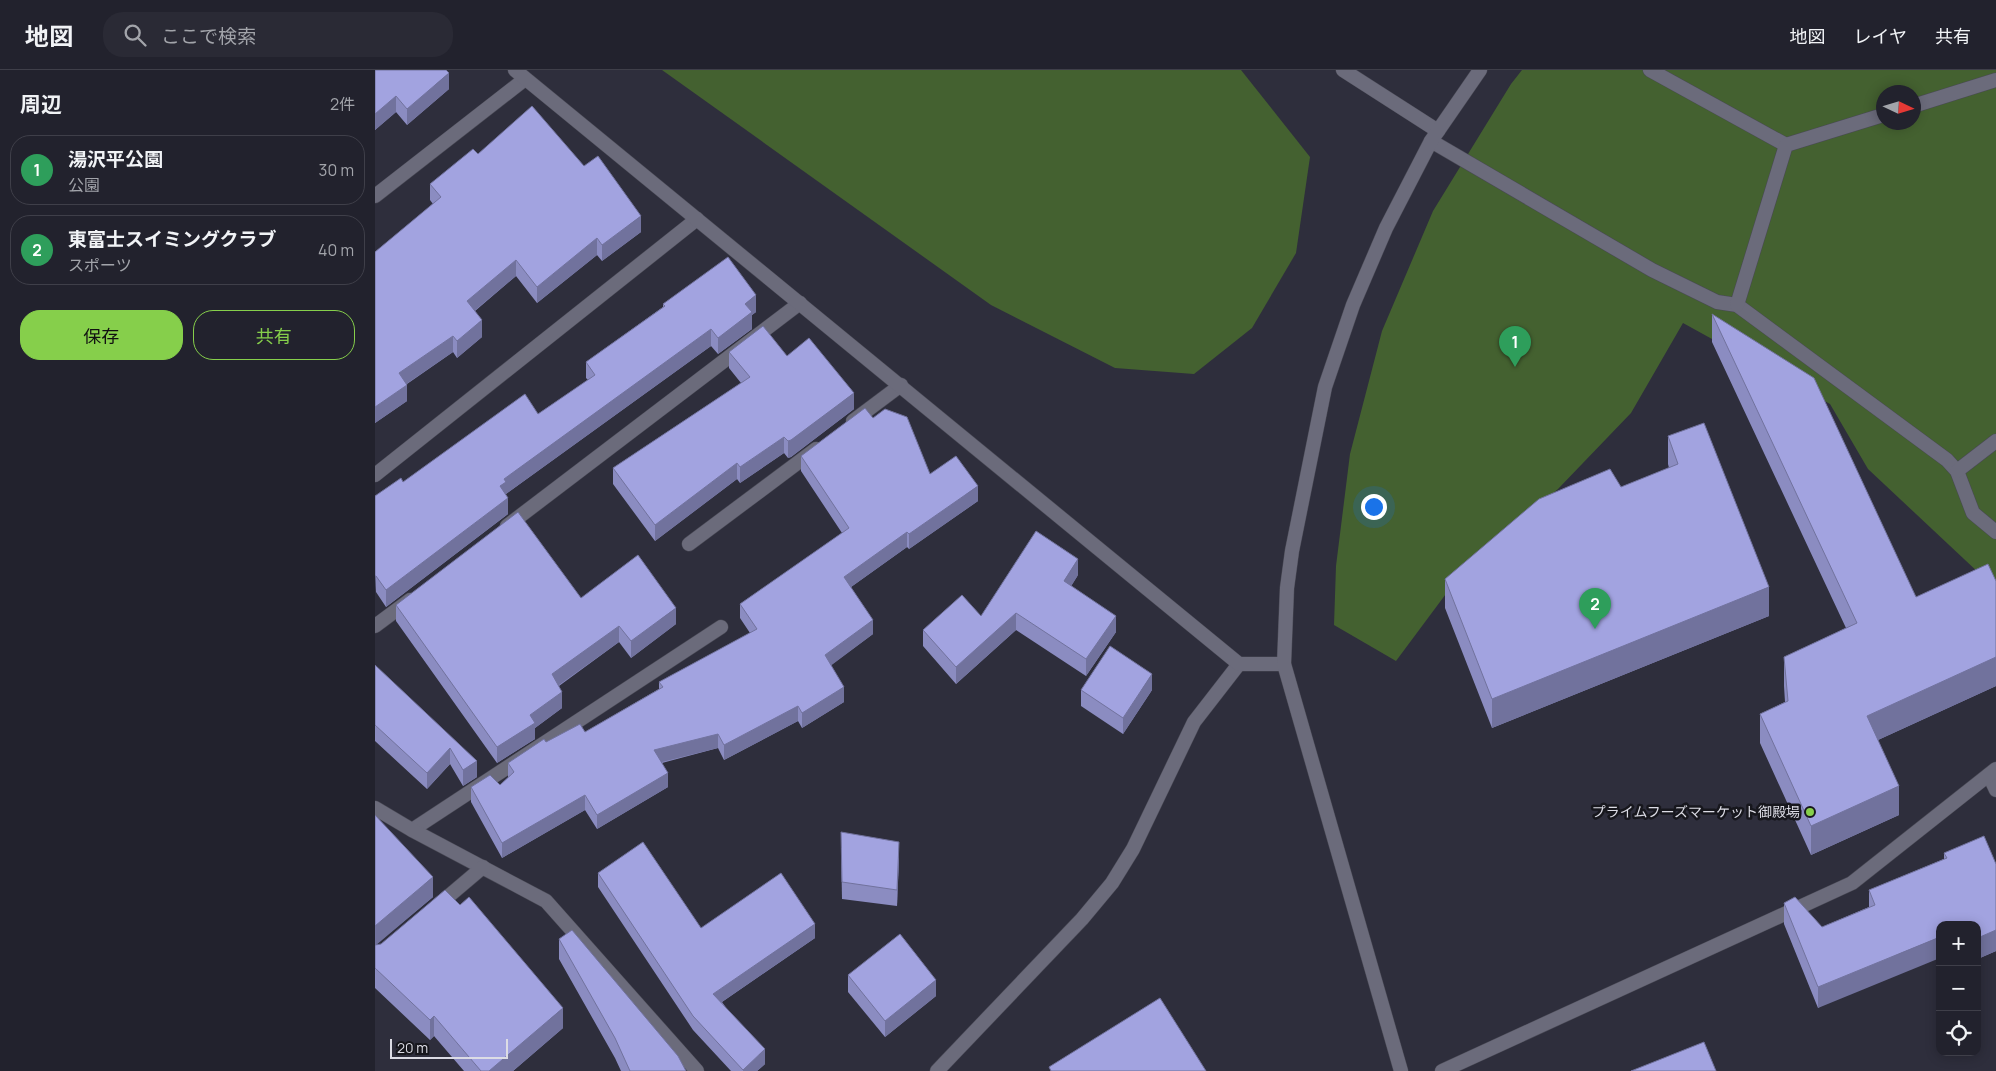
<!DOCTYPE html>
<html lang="ja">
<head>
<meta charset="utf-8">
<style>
  :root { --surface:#22222d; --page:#2a2a35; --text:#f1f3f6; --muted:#a2a4aa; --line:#3f3f49; --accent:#86cf4b }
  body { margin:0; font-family:Manrope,"Noto Sans JP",sans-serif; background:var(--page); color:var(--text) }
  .controls { position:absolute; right:15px; bottom:15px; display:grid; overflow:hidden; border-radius:10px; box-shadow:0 2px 12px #0003 }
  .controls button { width:45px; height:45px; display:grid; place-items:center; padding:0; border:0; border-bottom:1px solid var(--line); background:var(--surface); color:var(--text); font:25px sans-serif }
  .compass { position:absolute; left:1501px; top:15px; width:45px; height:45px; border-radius:50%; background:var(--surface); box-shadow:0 2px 12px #0003; rotate:94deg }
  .scale { position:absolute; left:15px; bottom:12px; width:118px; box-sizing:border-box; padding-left:5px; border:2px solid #dcdce5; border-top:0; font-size:14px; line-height:18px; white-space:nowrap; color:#dcdce5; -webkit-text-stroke:4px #17171d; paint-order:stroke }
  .you { position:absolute; left:998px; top:436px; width:18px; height:18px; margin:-12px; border:4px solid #fff; border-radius:50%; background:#1a73e8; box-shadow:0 0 0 8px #1a73e833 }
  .badge { display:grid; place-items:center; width:32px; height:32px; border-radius:50%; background:var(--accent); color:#fff; font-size:16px; font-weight:700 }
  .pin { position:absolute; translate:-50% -41px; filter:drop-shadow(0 1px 2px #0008) }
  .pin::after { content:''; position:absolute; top:26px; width:18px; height:15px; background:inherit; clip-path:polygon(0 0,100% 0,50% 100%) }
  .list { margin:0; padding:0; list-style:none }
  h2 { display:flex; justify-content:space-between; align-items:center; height:65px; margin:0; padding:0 20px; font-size:21px }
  h2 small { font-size:16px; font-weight:400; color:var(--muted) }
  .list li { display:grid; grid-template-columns:32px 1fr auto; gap:15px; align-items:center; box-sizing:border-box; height:70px; margin:0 10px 10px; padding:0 10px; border:1px solid var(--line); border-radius:20px }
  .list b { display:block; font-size:19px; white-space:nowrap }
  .list p { margin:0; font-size:16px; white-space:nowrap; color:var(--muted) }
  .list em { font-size:16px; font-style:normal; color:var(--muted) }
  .actions { display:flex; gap:10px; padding:15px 20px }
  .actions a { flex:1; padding:11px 0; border:1px solid var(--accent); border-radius:20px; text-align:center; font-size:18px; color:var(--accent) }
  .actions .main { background:var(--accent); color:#111 }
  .icon { flex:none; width:28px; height:28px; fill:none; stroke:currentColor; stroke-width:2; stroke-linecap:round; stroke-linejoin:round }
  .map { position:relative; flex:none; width:1621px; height:1001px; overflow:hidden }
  header { display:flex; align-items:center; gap:30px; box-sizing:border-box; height:70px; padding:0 25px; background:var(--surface); border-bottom:1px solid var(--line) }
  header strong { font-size:24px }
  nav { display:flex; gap:28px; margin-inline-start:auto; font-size:18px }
  .search { width:350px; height:45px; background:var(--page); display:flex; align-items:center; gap:12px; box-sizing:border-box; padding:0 18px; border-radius:20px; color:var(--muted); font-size:19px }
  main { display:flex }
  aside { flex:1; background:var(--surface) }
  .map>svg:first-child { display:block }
  .green { fill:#446130; fill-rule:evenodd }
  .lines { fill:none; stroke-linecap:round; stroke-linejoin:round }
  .service-casing { stroke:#494955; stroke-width:15 }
  .minor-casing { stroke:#494955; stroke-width:15 }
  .tertiary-casing { stroke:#494955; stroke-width:15 }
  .service { stroke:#6b6b7b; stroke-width:14 }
  .minor { stroke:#6b6b7b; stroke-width:14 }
  .tertiary { stroke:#6b6b7b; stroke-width:14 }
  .wall { fill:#8b8cc1 }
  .shaded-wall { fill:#71729d }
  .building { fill:#a2a3e0; stroke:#71729d }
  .poi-dot { fill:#86cf4b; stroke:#17171d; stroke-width:2 }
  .labels { text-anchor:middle; stroke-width:5; stroke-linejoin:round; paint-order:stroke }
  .poi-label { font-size:14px; fill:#dcdce5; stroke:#17171d; text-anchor:end }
</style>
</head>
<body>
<header>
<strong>地図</strong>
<div class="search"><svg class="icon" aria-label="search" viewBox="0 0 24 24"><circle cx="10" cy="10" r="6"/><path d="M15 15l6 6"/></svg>ここで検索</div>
<nav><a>地図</a><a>レイヤ</a><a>共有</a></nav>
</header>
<main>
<aside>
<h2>周辺<small>2件</small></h2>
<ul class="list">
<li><span class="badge" style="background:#2e9e5b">1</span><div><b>湯沢平公園</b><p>公園</p></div><em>30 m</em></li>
<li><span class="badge" style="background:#2e9e5b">2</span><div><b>東富士スイミングクラブ</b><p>スポーツ</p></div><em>40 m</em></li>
</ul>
<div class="actions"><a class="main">保存</a><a>共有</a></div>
</aside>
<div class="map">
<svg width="1621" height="1001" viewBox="0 0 1621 1001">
  <rect width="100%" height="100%" fill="#2e2e3c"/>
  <g class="green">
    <polygon points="287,0 866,0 935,87 921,183 877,258 819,304 740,298 616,235"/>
    <path d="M1147 0H1621V519L1493 399 1455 334 1308 253 1256 343 1183 419 1085 505 1021 591 959 555 961 496 975 384 1007 261 1058 141 1136 14ZM1508 22H1538V52H1508Z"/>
  </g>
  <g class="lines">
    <g class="service-casing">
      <g id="service">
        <polyline points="968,0 1063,61"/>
        <polyline points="1275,0 1411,75"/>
        <polyline points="1538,36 1621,10"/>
        <polyline points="1056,71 1277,200 1342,232 1362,235 1572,390 1582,401 1598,443 1621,462"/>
        <polyline points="1362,235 1411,75 1508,45"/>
        <polyline points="478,351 526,315"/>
        <polyline points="1582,401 1621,371"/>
        <polyline points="314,474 441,379"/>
        <polyline points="37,760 346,557"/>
      </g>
    </g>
    <g class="minor-casing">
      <g id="minor">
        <polyline points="0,126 150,9"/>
        <polyline points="0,405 322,149"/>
        <polyline points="132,456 425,233"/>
        <polyline points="0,556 35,530"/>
        <polyline points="1614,705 1621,720"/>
        <polyline points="0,738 37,760 171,831 322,1001"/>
        <polyline points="62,836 108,797"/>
        <polyline points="562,1001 707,849 737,813 758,779 819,652 864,594"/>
        <polyline points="1067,1001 1477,813 1621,699"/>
      </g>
    </g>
    <g class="tertiary-casing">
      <g id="tertiary">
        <polyline points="140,0 864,594 909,594"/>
        <polyline points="1026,1001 909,594 912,518 917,481 950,317 978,235 1011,158 1056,71 1105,0"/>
      </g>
    </g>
    <use href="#service" class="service"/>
    <use href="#minor" class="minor"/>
    <use href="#tertiary" class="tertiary"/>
  </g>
  <g class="wall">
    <polygon points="0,0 74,19 32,55 21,42 0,60"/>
    <polygon points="103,84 266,162 227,191 222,185 162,233 141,206 100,241 107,267 82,288 78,282 32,314 32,331 0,353 0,182 58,134 55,130 55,114"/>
    <polygon points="288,234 381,242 377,245 377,259 343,284 336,276 131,424 133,444 11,537 1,522 0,426 163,344 213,310 211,308 211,292 288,237"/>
    <polygon points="1337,244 1541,527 1621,511 1621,616 1503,670 1524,745 1436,785 1385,673 1385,644 1410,632 1409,616 1409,587 1471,558 1337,272"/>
    <polygon points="354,282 412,286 479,339 416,387 413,388 409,383 365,413 362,409 280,471 238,414 238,398 366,313 354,298"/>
    <polygon points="498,348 555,404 603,431 534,479 532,477 476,517 498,564 456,595 469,632 427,658 423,651 349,690 343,678 287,693 293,717 222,759 210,740 127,788 96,732 96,717 125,715 133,708 133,693 171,672 210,662 284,619 284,612 375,563 365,548 365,534 467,463 426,401 426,386"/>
    <polygon points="1293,366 1394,546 1117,658 1070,538 1070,509 1246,417 1294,398 1293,394"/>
    <polygon points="703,505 696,516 741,562 711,606 641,560 581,614 548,576 548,560 606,546"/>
    <polygon points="206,528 301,554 256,588 244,572 184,616 187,638 160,658 160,669 122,693 21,551 21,535"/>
    <polygon points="0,595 102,707 88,716 75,694 52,719 0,671"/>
    <polygon points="706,620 777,620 748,664 706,636"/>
    <polygon points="0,745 58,827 0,875 188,958 138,1001 89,1001 59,966 55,970 0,918"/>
    <polygon points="466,778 524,788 522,836 467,829"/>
    <polygon points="1569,783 1621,794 1621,881 1605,888 1602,881 1602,855 1565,855 1443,938 1409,854 1409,833 1447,857 1494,837 1494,820 1569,789"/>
    <polygon points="223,803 326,858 440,868 347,932 390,994 382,1001 356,1001 318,960 223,817"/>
    <polygon points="184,869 311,1001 246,1001 240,988 184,889"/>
    <polygon points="473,905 561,926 510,967 473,922"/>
  </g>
  <g class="shaded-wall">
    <polygon points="74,3 74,19 32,55 32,39"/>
    <polygon points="21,26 21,42 0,60 0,44"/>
    <polygon points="266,146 266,162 227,191 227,175"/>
    <polygon points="222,168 222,185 162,233 162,217"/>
    <polygon points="141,190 141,206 92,247 92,231"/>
    <polygon points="381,225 381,242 377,245 377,259 343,284 343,268 370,234"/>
    <polygon points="107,250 107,267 82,288 82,271"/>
    <polygon points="336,259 336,276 131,424 131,428 125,416 129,409"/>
    <polygon points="78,266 78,282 24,319 24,303"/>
    <polygon points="32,315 32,331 0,353 0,337"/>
    <polygon points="479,323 479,339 416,387 413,388 413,371"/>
    <polygon points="409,367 409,383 365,413 365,397"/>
    <polygon points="362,393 362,409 280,471 280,455"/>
    <polygon points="603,416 603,431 534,479 534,464"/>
    <polygon points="133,428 133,444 11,537 11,520"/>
    <polygon points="532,462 532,477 469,522 469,507"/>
    <polygon points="703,489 703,505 689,528 689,511"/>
    <polygon points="0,506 1,506 0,523"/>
    <polygon points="1394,517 1394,546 1117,658 1117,629"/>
    <polygon points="301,538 301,554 256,588 256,571"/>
    <polygon points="641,543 641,560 581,614 581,597"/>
    <polygon points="741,546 741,562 711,606 711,589"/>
    <polygon points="498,550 498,564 450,600 450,585"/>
    <polygon points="244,556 244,572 177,620 177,604"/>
    <polygon points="1621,587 1621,616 1492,675 1492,646"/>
    <polygon points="777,604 777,620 748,664 748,648"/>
    <polygon points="469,617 469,632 427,658 427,643"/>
    <polygon points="187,622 187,638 160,658 160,669 122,693 122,677 155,645"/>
    <polygon points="423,636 423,651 349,690 349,675"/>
    <polygon points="343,664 343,678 279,694 279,680"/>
    <polygon points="75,678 75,694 52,719 52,703"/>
    <polygon points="102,691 102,707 88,716 88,700"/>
    <polygon points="293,703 293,717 222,759 222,745"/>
    <polygon points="1524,716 1524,745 1436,785 1436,756"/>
    <polygon points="210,725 210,740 127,788 127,773"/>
    <polygon points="524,772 524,788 522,836 522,820"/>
    <polygon points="58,807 58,827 0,876 0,856"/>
    <polygon points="440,854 440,868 338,938 338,924"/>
    <polygon points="1621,860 1621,881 1605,888 1605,867"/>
    <polygon points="1565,867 1565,888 1443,938 1443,917"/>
    <polygon points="561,910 561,926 510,967 510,951"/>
    <polygon points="188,938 188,958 138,1001 114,1001"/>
    <polygon points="59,946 59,966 55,970 55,950"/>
    <polygon points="390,979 390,994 382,1001 368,1001 368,1000"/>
  </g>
  <g class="building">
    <polygon points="0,0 71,0 74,3 32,39 21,26 0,44"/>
    <polygon points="157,36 209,96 223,86 266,146 227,175 222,168 162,217 141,190 92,231 107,250 82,271 78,266 24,303 32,315 0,337 0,182 66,127 55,114 98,79 103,84"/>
    <polygon points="353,187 381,225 370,234 377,242 343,268 336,259 129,409 131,412 125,416 133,428 11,520 1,506 0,506 0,426 26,408 28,412 150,324 163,344 220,305 211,292 290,236 288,234"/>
    <polygon points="1337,244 1439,308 1541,527 1613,494 1621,511 1621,587 1492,646 1524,716 1436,756 1385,644 1413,631 1409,587 1482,553"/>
    <polygon points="388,256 412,286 434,268 479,323 416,370 413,371 409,367 365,397 362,393 280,455 238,398 375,307 354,282"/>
    <polygon points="490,338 498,348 510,339 532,347 555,404 581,386 603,416 534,464 532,462 469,507 498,550 450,585 469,617 427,643 423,636 349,675 343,664 279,680 293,703 222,745 210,725 127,773 96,717 115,705 125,715 139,702 133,693 169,669 171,672 205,654 210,662 288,617 284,612 382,559 365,534 474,458 426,386"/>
    <polygon points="1329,353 1394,517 1117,629 1070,509 1164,429 1235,399 1246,417 1303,394 1293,366"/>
    <polygon points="143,442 206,528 263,485 301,538 256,571 244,556 177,604 187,622 155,645 160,653 122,677 21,535"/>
    <polygon points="661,461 703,489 689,511 741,546 711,589 641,543 581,597 548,560 587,525 606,546"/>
    <polygon points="735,576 777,604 748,648 706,620"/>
    <polygon points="0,595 102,691 88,700 75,678 52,703 0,655"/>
    <polygon points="0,745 58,807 0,856"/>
    <polygon points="466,762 524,772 522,820 467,812"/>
    <polygon points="1609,766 1621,794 1621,860 1605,867 1602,860 1602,855 1600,855 1599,853 1594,855 1565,855 1565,867 1443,917 1409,833 1420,827 1447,857 1500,835 1494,820 1572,788 1569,783"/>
    <polygon points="268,772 326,858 406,803 440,854 338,924 390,979 368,1000 318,946 223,803"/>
    <polygon points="70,820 85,835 94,827 188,938 114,1001 106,1001 59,946 55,950 0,898 0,875 6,874"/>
    <polygon points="197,860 303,986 311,1001 255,1001 240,968 184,869"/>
    <polygon points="525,864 561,910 510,951 473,905"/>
    <polygon points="785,928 831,1001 676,1001 674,997"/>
    <polygon points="1329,972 1341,1001 1256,1001"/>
  </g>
  <circle class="poi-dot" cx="1435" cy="742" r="5"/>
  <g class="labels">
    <g class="poi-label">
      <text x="1425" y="747">プライムフーズマーケット御殿場</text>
    </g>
  </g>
</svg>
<div class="controls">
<button>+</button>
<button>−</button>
<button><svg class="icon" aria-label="locate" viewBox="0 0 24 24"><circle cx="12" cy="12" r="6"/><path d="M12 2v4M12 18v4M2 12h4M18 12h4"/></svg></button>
</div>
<svg class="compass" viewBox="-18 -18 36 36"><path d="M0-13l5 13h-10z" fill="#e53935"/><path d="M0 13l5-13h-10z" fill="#a2a4aa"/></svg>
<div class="scale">20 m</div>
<div class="you"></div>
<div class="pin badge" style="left:1140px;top:297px;background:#2e9e5b">1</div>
<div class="pin badge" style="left:1220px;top:559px;background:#2e9e5b">2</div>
</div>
</main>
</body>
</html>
